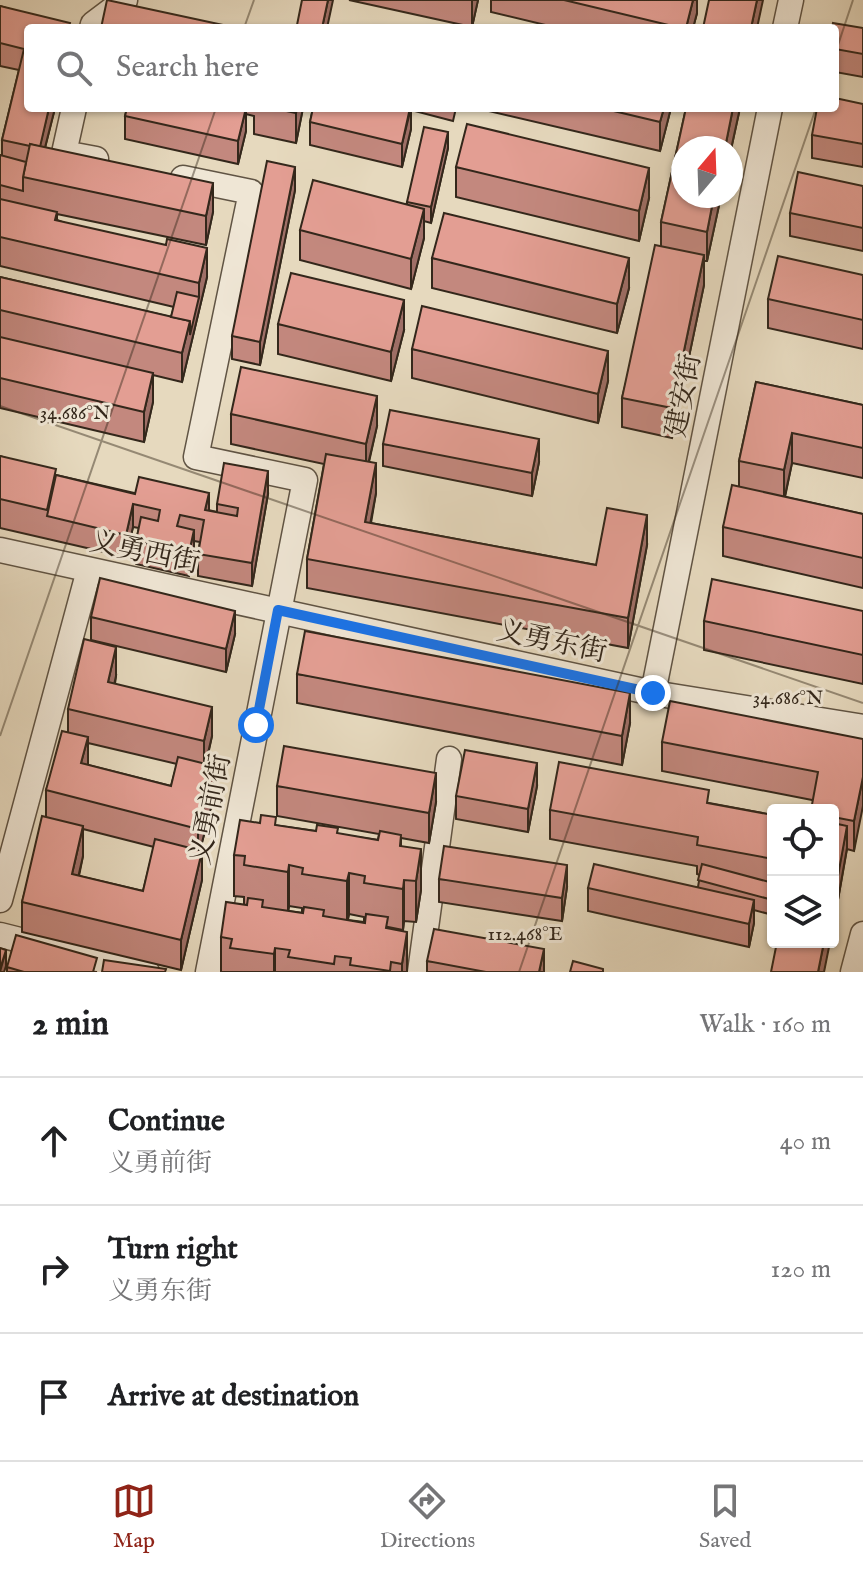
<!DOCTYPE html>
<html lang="en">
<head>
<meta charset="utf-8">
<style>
  :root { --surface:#fff; --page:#f2f2f2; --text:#202124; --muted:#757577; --line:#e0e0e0; --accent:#8f2418 }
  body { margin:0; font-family:"IM FELL English","Noto Serif SC",serif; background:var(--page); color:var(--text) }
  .controls { position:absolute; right:24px; bottom:24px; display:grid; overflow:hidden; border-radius:8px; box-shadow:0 2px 6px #0004 }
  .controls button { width:72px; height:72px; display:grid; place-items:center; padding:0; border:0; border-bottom:2px solid var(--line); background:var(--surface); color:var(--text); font:40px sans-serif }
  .compass { position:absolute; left:671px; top:136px; width:72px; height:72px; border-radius:50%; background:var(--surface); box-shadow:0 2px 6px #0004; rotate:19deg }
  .stop { position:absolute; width:24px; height:24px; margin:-18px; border:6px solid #1a73e8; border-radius:50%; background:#fff }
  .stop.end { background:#1a73e8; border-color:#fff; box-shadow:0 2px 8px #0008 }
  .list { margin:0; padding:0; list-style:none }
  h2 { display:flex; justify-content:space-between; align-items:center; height:104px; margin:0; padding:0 32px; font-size:34px }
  h2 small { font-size:26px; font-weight:400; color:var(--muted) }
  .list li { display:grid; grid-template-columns:52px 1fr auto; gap:24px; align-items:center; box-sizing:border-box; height:128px; padding:0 32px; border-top:2px solid var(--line) }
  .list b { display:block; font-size:30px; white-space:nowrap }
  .list p { margin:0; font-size:26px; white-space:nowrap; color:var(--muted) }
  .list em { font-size:26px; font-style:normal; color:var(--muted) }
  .icon { flex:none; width:44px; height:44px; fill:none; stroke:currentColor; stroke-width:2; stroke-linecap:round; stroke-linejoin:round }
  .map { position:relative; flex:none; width:863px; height:972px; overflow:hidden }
  .search { position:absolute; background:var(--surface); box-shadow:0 2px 6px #0004; left:24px; right:24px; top:24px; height:88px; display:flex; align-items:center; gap:20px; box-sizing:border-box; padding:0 28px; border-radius:8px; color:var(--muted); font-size:30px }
  .sheet { height:488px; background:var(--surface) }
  nav { display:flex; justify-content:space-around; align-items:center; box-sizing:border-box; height:112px; border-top:2px solid var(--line); background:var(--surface); font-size:22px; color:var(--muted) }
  nav a { display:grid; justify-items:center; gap:4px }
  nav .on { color:var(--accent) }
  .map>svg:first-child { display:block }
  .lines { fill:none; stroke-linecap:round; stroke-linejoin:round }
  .street-casing { stroke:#605444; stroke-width:27 }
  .street { stroke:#efe6d5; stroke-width:24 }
  .wall { fill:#c3887e; stroke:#33271b; stroke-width:2; fill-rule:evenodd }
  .shaded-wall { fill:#9f6f67; stroke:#33271b; stroke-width:2 }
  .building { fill:#e39e93; stroke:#33271b; stroke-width:2 }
  .route { stroke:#1a73e8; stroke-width:10 }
  .ticks { fill:none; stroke:#33271b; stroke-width:2; stroke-opacity:0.45 }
  .labels { text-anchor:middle; stroke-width:6; stroke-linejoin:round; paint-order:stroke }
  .street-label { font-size:28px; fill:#33271b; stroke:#efe6d5 }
  .ticks-label { font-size:20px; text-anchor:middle; fill:#33271b; stroke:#efe6d5; stroke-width:6; stroke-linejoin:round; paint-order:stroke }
</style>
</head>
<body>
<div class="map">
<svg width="863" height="972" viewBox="0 0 863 972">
  <rect width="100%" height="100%" fill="#e6d9be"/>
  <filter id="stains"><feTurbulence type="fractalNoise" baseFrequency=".0025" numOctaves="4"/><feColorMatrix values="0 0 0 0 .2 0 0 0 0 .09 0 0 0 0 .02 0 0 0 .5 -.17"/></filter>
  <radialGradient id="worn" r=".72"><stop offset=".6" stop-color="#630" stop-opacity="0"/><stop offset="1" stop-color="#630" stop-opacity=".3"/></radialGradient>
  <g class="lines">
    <g class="street-casing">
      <g id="street">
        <polyline points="92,28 93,24 125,0"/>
        <polyline points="785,28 791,0"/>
        <polyline points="74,108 64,153 96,159"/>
        <polyline points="183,178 251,192 196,457 305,480 208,972"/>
        <polyline points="0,550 653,693 863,727"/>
        <polyline points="653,693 770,108"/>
        <polyline points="0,900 89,570"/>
        <polyline points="0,935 147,972"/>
        <polyline points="420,972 449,759"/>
        <polyline points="853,972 863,934"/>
      </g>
    </g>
    <use href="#street" class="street"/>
  </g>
  <g class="wall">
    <polygon points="349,0 478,0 472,27"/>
    <polygon points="491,0 697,0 697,13 693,28 558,28 491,12"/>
    <polygon points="0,6 70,28 28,108 55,108 45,148 213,212 206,245 57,214 57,220 207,277 182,382 153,375 153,402 144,442 0,408 0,277 171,317 174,307 0,266 0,155 2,155 2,140 19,70 0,66"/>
    <polygon points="835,28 863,28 863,77 835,72"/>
    <polygon points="863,104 863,167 812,158 812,135"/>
    <polygon points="127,108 303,108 296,143 254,134 254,116 246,114 246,131 238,164 125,139 125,116"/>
    <polygon points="313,108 456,108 453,121 411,110 411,129 402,167 310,145 310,122"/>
    <polygon points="476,108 671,108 660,151"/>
    <polygon points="686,108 740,108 707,261 704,261 704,285 672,438 622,427 622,398 661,246 661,222"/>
    <polygon points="448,148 431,223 424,221 424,238 411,289 300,260 300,230 407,204 407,202"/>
    <polygon points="456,167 649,198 639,241 456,197"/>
    <polygon points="863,186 863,251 790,236 790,213"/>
    <polygon points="295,190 260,365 232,359 232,336"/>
    <polygon points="432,258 629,288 617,333 432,288"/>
    <polygon points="863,275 863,349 768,328 768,299"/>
    <polygon points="278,324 404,330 391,381 278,354"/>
    <polygon points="412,349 608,381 598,423 412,378"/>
    <polygon points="756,382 863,405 863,478 792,463 785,497 863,514 863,588 723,556 723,527 739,487 739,461"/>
    <polygon points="231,414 377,426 369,462 376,493 371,523 596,565 647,545 628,648 307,588 307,559 324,464 231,444"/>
    <polygon points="383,444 539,462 532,496 383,466"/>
    <polygon points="0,456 56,475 217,512 217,504 268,494 252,586 198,576 198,554 200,542 194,541 194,553 189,576 136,564 136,541 139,528 133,527 126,557 0,528"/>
    <polygon points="863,611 863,684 704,650 704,621"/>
    <polygon points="91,617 235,634 226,672 91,640"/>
    <polygon points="297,674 630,723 622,765 297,703"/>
    <path d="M116 676 115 684 212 736 206 764 214 796 200 850 202 880 181 970 22 932V902L46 817V790L68 732V709ZM88 743 177 764 171 786 88 765ZM83 829 154 847 143 891 79 876 83 856Z"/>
    <polygon points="863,739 854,851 847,849 833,928 833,810 812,800 662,771 662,742"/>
    <path d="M277 786 436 802 429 843 401 838V846L421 890 416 922 404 921 403 930 388 927V929L407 972H221V937L244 905V897L234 896V855L260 823 378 840 379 834 277 816ZM289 906 302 908V913L288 911ZM349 914 364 917V922L348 920Z"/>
    <polygon points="537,786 528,832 456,819 456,796"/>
    <polygon points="709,803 773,815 773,898 769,914 754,910 754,923 749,947 588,911 588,888 698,887 700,875 697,874 697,866 550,839 550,810"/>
    <polygon points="439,879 567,887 562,921 439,902"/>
    <polygon points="427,961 544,972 427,972"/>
    <polygon points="7,967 97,972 7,972"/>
  </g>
  <g class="shaded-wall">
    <polygon points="328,0 333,0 327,28 322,28"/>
    <polygon points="472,0 478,0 472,27"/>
    <polygon points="693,0 697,0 697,13 693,28 686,28"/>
    <polygon points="757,0 763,0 757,28 751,28"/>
    <polygon points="49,108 55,108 39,171 39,149"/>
    <polygon points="246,108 246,131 238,164 238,141"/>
    <polygon points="297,108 303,108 296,143 296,113"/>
    <polygon points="411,108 411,129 402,167 402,144"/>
    <polygon points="664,108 671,108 660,151 660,122"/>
    <polygon points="733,108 740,108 731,149 725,148"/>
    <polygon points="448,132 448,148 431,223 431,207"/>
    <polygon points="295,167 295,190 260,365 260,342"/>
    <polygon points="649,168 649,198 639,241 639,211"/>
    <polygon points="213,183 213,212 206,245 206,216"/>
    <polygon points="714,196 721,196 707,261 707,232"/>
    <polygon points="424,209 424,238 411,289 411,259"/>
    <polygon points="207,248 207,277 182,382 182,353 190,321 199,297 199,283"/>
    <polygon points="704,255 704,285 672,438 672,408"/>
    <polygon points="629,258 629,288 617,333 617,304"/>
    <polygon points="404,300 404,330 391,381 391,352"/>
    <polygon points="608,351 608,381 598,423 598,394"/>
    <polygon points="153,373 153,402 144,442 144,412"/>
    <polygon points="377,396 377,426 366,473 366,444"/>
    <polygon points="792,433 792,463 784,500 784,470"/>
    <polygon points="539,439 539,462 532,496 532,473"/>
    <polygon points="376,463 376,493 365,551 365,522"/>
    <polygon points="268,471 268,494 252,586 252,563"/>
    <polygon points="209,493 209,515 205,510"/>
    <polygon points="133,504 133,527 126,557 126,535"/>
    <polygon points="647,515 647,545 628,648 628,618"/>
    <polygon points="194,530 194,553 189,576 189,553"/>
    <polygon points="235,611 235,634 226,672 226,649"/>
    <polygon points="116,647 116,676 108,712 108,682"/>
    <polygon points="630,693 630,723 622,765 622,736"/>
    <polygon points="212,707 212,736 204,770 204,741"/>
    <polygon points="88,737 88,767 81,763"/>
    <polygon points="537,763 537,786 528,832 528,809"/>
    <polygon points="214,766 214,796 198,858 198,829"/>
    <polygon points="436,773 436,802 429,843 429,813"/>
    <polygon points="863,777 863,806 854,851 854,821"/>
    <polygon points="83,826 83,856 72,904 72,874"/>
    <polygon points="847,826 847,848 833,928 833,898"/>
    <polygon points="421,849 421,890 416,922 416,881"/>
    <polygon points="202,851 202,880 181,970 181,940"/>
    <polygon points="289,865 289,906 288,913 288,872"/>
    <polygon points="567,865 567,887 562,921 562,898"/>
    <polygon points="349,873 349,914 347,922 347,881"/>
    <polygon points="404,880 404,921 403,930 403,889"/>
    <polygon points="773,883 773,898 769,914 769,899"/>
    <polygon points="754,900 754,923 749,947 749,924"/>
    <polygon points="407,932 407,972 402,972 402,964"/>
    <polygon points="824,942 830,942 824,972 818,972"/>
    <polygon points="275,948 275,972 274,972 274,954"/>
    <polygon points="544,949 544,972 539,972"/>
    <polygon points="6,950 6,966 4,972 0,972"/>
  </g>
  <g class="building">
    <polygon points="107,0 237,28 101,28"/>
    <polygon points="302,0 328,0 322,28 313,28 297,25"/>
    <polygon points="564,0 693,0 686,28 681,28"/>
    <polygon points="709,0 757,0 751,28 703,28"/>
    <polygon points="0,6 70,23 69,28 28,28 28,108 49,108 40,147 30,144 30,146 2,140 24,49 0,43"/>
    <polygon points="833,23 863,28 863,54 835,49 835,28 832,28"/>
    <polygon points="835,98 863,104 863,144 812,135 817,108 835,108"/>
    <polygon points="127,108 246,108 238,141 125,116"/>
    <polygon points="272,108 297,108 296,113"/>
    <polygon points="313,108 410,108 402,144 310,122"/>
    <polygon points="601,108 664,108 660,122"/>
    <polygon points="686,108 733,108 725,148 683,148 683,196 714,196 707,232 661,222"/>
    <polygon points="467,124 649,168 639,211 456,167"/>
    <polygon points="424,127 448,132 431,207 407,202"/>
    <polygon points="30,144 213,183 206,216 23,177"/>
    <polygon points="0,155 26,162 23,177 23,191 0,185"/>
    <polygon points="267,161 295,167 260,342 232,336"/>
    <polygon points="798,172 863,186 863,228 790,213"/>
    <polygon points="313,180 424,209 411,259 300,230"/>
    <polygon points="0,199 57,212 55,220 166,245 167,239 207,248 199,283 0,237"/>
    <polygon points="444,213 629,258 617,304 432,258"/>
    <polygon points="655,245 704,255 672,408 622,398"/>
    <polygon points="778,256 863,275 863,320 768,299"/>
    <polygon points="291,273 404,300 391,352 278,324"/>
    <polygon points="0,277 190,321 182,353 0,310"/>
    <polygon points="177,292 199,297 190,335 190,321 171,317"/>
    <polygon points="422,306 608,351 598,394 412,349"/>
    <polygon points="0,337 153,373 144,412 0,378"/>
    <polygon points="241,367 377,396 366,444 231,414"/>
    <polygon points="756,382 863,405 863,448 792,433 784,470 739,461"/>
    <polygon points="390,410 539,439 532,473 383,444"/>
    <polygon points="326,454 376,463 365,522 596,565 607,508 647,515 628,618 307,559"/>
    <polygon points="0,456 56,469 47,510 0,499"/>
    <polygon points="224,463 268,471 252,563 198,554 204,520 180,515 177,526 194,530 189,553 136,541 141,517 158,521 160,510 133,504 126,535 47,516 56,475 135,494 139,477 209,493 205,510 237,516 238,508 217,504"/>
    <polygon points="732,485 863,514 863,558 723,527"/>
    <polygon points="100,578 235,611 226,649 91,617"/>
    <polygon points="712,579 863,611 863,655 704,621"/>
    <polygon points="305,631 630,693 622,736 297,674"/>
    <polygon points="84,639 116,647 108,682 212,707 204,741 68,709"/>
    <polygon points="670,701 863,739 863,777 854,821 833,817 833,810 811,810 818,772 662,742"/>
    <polygon points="62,731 88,737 81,763 171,786 178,757 214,766 198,829 46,790"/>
    <polygon points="284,746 436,773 429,813 277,786"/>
    <polygon points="465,750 537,763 528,809 456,796"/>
    <polygon points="559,762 709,790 707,803 773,815 773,859 697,845 698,837 550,810"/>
    <polygon points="261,815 276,817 275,825 316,831 317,825 338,828 337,833 378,840 380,831 401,835 400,846 421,849 416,881 404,880 403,889 364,883 365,876 349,873 347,881 302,874 303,868 289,865 288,872 244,865 245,856 234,855 240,820 260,823"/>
    <polygon points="42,816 83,826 72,874 143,891 155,839 202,851 181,940 22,902"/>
    <polygon points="833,823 847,826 834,898 834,892 833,891"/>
    <polygon points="444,846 567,865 562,898 439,879"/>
    <polygon points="594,864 754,900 749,924 588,888"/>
    <polygon points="702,864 773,883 769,899 698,880"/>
    <polygon points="248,898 263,900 262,907 303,913 304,907 324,910 323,916 365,923 366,914 388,917 386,928 407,932 402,964 391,962 390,971 350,965 351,958 335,956 334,964 288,957 290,950 275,948 274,954 230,948 232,939 221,937 226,902 247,905"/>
    <polygon points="434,929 544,949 539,972 486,972 427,961"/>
    <polygon points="16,935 97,958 93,972 24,972 7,967"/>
    <polygon points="777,942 824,942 818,972 771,972"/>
    <polygon points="0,948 6,950 0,969"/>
    <polygon points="104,960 166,969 165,972 102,972"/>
    <polygon points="573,961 603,969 603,972 570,972"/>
  </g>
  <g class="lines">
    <polyline class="route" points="256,725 278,610 653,693"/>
  </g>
  <path class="ticks" d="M244 28 254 0M835 54 853 0M0 406 863 703M0 736 216 108M519 972 816 108"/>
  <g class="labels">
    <g class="street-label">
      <text transform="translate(682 395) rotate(-79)" y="10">建安街</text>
      <text transform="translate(145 551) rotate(12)" y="10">义勇西街</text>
      <text transform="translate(552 640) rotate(12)" y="10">义勇东街</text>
      <text transform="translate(209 809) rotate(-79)" y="10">义勇前街</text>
    </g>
  </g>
  <g class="ticks-label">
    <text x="75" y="419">34.686°N</text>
    <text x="788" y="704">34.686°N</text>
    <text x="525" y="940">112.468°E</text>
  </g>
  <rect width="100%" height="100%" filter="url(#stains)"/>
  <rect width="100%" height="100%" fill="url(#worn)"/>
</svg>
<div class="controls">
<button><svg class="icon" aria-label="locate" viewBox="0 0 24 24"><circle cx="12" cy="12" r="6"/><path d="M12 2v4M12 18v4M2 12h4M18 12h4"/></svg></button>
<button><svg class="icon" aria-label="layers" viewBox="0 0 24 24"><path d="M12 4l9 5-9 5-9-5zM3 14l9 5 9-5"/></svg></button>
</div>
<svg class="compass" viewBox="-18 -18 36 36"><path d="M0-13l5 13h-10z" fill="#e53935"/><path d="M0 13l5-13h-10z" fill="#757577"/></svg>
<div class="stop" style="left:256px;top:725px"></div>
<div class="stop end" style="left:653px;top:693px"></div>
<div class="search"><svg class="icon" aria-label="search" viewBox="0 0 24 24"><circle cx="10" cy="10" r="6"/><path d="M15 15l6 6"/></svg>Search here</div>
</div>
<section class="sheet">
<h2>2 min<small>Walk · 160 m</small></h2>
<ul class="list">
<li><svg class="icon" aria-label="ahead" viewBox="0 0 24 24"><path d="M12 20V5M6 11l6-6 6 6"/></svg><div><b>Continue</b><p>义勇前街</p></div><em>40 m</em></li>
<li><svg class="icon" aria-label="right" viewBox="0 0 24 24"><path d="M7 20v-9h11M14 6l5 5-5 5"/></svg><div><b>Turn right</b><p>义勇东街</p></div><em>120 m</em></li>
<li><svg class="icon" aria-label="arrive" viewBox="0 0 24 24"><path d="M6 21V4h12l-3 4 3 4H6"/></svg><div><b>Arrive at destination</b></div></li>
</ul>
</section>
<nav>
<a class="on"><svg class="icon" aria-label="map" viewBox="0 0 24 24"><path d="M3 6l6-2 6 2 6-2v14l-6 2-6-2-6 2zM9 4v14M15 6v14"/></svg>Map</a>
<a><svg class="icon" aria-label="directions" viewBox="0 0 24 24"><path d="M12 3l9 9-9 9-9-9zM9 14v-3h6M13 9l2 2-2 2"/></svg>Directions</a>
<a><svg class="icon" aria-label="saved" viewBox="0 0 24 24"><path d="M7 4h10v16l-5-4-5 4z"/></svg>Saved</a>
</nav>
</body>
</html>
